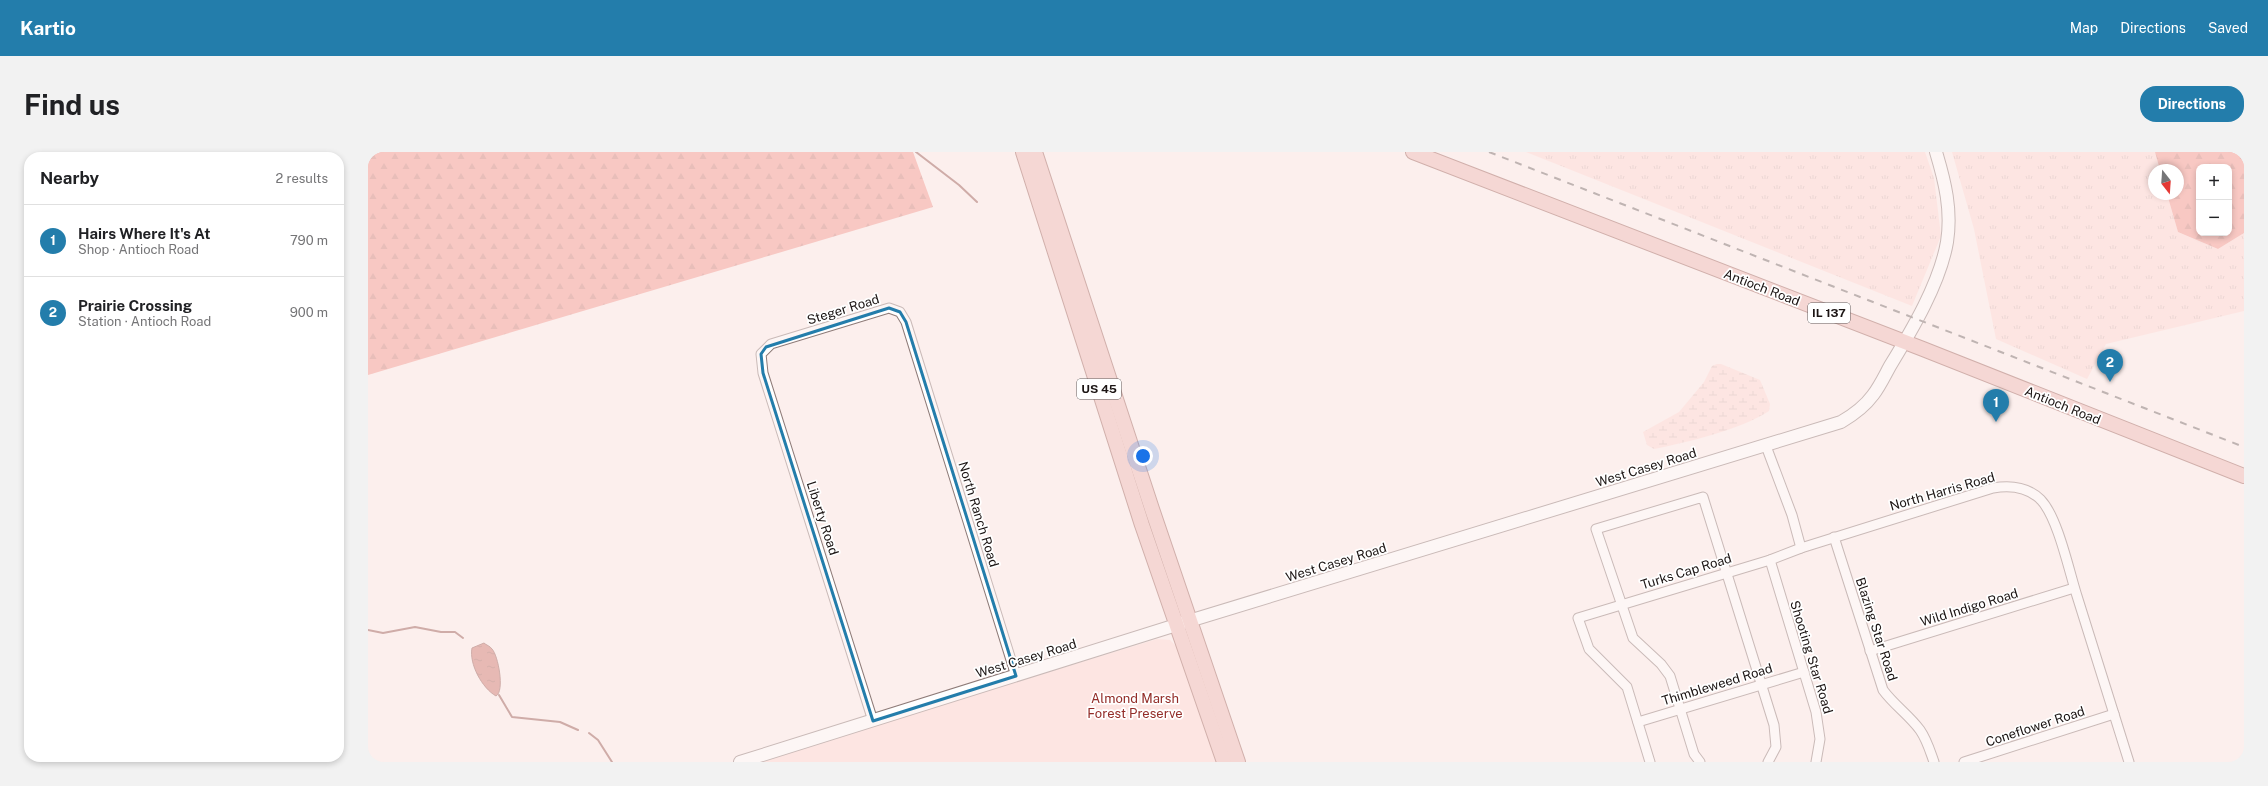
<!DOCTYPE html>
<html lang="en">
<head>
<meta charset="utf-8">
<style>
  :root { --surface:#fff; --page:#f2f2f2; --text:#202124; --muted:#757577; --line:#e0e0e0; --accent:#237dab }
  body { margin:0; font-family:"Public Sans",sans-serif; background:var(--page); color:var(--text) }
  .controls { position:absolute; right:12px; top:12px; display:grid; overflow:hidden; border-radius:8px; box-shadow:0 2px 6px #0003 }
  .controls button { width:36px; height:36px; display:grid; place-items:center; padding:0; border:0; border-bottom:1px solid var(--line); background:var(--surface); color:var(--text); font:20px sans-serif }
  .compass { position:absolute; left:1780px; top:12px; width:36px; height:36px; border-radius:50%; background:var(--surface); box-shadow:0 2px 6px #0003; rotate:163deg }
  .you { position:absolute; left:775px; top:304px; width:14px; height:14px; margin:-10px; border:3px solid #fff; border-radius:50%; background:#1a73e8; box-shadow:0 0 0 6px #1a73e833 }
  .badge { display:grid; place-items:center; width:26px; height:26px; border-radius:50%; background:var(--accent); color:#fff; font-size:13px; font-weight:700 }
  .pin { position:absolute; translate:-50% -33px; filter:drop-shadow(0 1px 2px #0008) }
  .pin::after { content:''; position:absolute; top:21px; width:14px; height:12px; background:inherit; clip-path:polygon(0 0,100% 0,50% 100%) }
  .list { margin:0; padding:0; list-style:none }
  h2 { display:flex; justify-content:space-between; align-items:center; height:52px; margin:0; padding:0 16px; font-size:17px }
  h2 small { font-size:13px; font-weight:400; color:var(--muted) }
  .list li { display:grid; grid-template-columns:26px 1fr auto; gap:12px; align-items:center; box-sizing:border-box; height:72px; padding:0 16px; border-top:1px solid var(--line) }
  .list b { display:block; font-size:15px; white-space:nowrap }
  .list p { margin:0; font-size:13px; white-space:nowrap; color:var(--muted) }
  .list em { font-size:13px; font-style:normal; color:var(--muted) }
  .map { position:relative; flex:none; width:1876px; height:610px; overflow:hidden; border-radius:16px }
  header { display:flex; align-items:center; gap:24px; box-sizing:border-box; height:56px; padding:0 20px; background:var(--accent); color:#fff }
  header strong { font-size:19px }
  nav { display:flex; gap:22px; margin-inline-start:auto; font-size:14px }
  .intro { display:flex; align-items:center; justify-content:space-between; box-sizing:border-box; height:96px; padding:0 24px }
  h1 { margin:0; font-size:28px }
  .button { padding:10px 18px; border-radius:16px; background:var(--accent); color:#fff; font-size:14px; font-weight:700 }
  main { display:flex; gap:24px; padding:0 24px }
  aside { flex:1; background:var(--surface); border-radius:16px; box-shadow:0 2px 6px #0003 }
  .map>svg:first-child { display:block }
  .grass { fill:url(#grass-tufts) }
  .forest { fill:url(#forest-firs); fill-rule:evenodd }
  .wetland { fill:url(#wetland-marsh) }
  .green { fill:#ffdad5 }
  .water { fill:url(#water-ripples); stroke:#995b54 }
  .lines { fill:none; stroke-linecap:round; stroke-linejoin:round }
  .stream { stroke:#995b54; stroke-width:2 }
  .street-casing { stroke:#8e7b78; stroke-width:11 }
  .secondary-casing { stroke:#8e7b78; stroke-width:14 }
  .primary-casing { stroke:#9d635c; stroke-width:16 }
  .street { stroke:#fff; stroke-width:9 }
  .secondary { stroke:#fff; stroke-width:12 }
  .primary { stroke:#eebbb5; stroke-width:14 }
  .rail { stroke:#776d6c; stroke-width:2; stroke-dasharray:7 7; stroke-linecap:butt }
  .marked { fill:none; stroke:#237dab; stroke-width:3; stroke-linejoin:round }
  .labels { text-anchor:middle; stroke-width:3.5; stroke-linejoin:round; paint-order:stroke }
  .shield { fill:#fff; stroke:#5f5a5a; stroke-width:1 }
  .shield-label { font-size:12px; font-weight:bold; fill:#1b1413 }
  .street-label { font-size:13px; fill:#1b1413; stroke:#fff }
  .park-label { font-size:13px; fill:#932c28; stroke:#fff }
</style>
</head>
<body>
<header>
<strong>Kartio</strong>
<nav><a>Map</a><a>Directions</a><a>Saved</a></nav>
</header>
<div class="intro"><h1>Find us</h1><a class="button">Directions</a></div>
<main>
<aside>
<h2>Nearby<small>2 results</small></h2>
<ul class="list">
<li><span class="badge">1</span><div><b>Hairs Where It's At</b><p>Shop · Antioch Road</p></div><em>790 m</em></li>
<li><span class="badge">2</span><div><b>Prairie Crossing</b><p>Station · Antioch Road</p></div><em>900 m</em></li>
</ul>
</aside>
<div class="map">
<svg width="1876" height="610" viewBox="0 0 1876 610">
  <defs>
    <pattern id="grass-tufts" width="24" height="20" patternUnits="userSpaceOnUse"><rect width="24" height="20" fill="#ffdad5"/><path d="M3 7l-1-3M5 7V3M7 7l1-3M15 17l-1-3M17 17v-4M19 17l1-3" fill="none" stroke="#dabab6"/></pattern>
    <pattern id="forest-firs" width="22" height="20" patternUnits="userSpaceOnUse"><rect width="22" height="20" fill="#f39990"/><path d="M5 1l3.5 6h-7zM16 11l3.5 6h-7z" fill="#d0837b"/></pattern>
    <pattern id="wetland-marsh" width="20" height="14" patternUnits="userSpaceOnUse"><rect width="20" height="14" fill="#ffdad5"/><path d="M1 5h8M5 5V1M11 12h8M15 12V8" fill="none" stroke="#dabab6"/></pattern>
    <pattern id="water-ripples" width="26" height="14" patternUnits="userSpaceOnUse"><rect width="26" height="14" fill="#cf7970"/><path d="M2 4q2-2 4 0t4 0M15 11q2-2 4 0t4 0" fill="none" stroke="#a7625b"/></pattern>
  </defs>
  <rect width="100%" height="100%" fill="#fcefed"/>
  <g class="grass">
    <polygon points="1158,0 1557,0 1566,26 1573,84 1544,154"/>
    <polygon points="1584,0 1787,0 1792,18 1786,18 1786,42 1799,42 1810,80 1850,97 1876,81 1876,159 1738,192 1719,227 1628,187 1606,77"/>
  </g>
  <g class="forest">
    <polygon points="0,0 545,0 565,55 0,223"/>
    <path d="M1787 0H1876V81L1850 97 1810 80 1799 42H1810V18H1792ZM1831 15H1861V81H1831Z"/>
  </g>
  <path class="wetland" d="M1349 212H1353L1392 228 1402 252 1401 259C1372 278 1320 290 1286 297L1279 293 1275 280 1311 260 1336 230 1344 214Z"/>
  <polygon class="green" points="789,487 802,488 810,496 848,610 385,610"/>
  <path class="water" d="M116 491C118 493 122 494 124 497 130 503 137 539 128 544 114 536 101 512 104 496Z"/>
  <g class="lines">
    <g class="stream">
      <polyline points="548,0 591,33 609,50"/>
      <polyline points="0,478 15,481 47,475 73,480 87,480 95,486"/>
      <polyline points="131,543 144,565 192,570 210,578"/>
      <polyline points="221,581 230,588 244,610"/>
    </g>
    <g class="street-casing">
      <g id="street">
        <path d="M1398 294 1424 363 1433 396 1625 336C1642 333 1660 335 1673 348 1690 366 1701 419 1709 444 1726 500 1744 555 1761 610"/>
        <path d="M1466 385 1515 538C1526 553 1541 563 1552 578 1559 588 1562 599 1566 610"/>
        <polyline points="1402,408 1448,560 1452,587 1448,610"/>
        <polyline points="1502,499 1706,436"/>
        <polyline points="505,569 395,221 393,202 403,192 521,156 532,160 538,170 648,524"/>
        <polyline points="1270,570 1436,520"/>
        <polyline points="1282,610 1259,535 1221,497 1210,466 1402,408 1433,396"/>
        <polyline points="1332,610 1326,602 1302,524 1293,512 1265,486 1228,377 1335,345 1406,573 1408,595 1400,610"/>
        <polyline points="1596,610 1746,562"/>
      </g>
    </g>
    <g class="secondary-casing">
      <path id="secondary" d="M372 610 821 469 1473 270C1485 263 1497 254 1505 243 1512 234 1517 223 1522 214 1544 178 1572 131 1579 90 1584 58 1577 30 1568 0"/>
    </g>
    <g class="primary-casing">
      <g id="primary">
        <polyline points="655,0 774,373 856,610"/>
        <polyline points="667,0 784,357 870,610"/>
        <polyline points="1045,0 1555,197 1876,324"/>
      </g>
    </g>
    <use href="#street" class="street"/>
    <use href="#secondary" class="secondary"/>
    <use href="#primary" class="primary"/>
    <polyline class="rail" points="1121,0 1876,295"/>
  </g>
  <path d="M0 0H1876V610H0ZM521 156 532 160 538 170 648 524 505 569 395 221 393 202 398 195Z" fill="#fcefed" fill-opacity=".55" fill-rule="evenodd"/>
  <path class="marked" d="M521 156 532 160 538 170 648 524 505 569 395 221 393 202 398 195Z"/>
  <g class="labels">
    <g class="shield">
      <rect x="1440" y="151" width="42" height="20" rx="3"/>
      <rect x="709" y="227" width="44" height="20" rx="3"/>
    </g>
    <g class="shield-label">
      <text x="1461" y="165">IL 137</text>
      <text x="731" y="241">US 45</text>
    </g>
    <g class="street-label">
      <text transform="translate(1394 135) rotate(21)" y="5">Antioch Road</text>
      <text transform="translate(475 157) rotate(-17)" y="5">Steger Road</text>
      <text transform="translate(1695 253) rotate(22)" y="5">Antioch Road</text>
      <text transform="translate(1278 315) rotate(-17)" y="5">West Casey Road</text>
      <text transform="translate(1574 339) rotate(-16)" y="5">North Harris Road</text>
      <text transform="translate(611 362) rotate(73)" y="5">North Ranch Road</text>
      <text transform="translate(455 366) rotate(72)" y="5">Liberty Road</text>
      <text transform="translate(968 410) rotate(-17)" y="5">West Casey Road</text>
      <text transform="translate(1318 419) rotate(-17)" y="5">Turks Cap Road</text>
      <text transform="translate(1601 455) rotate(-17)" y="5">Wild Indigo Road</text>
      <text transform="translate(1509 477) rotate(72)" y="5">Blazing Star Road</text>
      <text transform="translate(1444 505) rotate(73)" y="5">Shooting Star Road</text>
      <text transform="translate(658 506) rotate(-17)" y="5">West Casey Road</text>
      <text transform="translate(1349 532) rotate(-17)" y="5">Thimbleweed Road</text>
      <text transform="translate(1667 574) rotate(-18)" y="5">Coneflower Road</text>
    </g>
    <g class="park-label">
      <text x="767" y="551">Almond Marsh<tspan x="767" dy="15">Forest Preserve</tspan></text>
    </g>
  </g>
</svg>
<div class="controls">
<button>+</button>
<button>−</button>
</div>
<svg class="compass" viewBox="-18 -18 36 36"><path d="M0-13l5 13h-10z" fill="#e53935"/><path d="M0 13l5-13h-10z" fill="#757577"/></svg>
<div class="you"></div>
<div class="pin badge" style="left:1628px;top:270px">1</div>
<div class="pin badge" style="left:1742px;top:230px">2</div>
</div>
</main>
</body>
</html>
